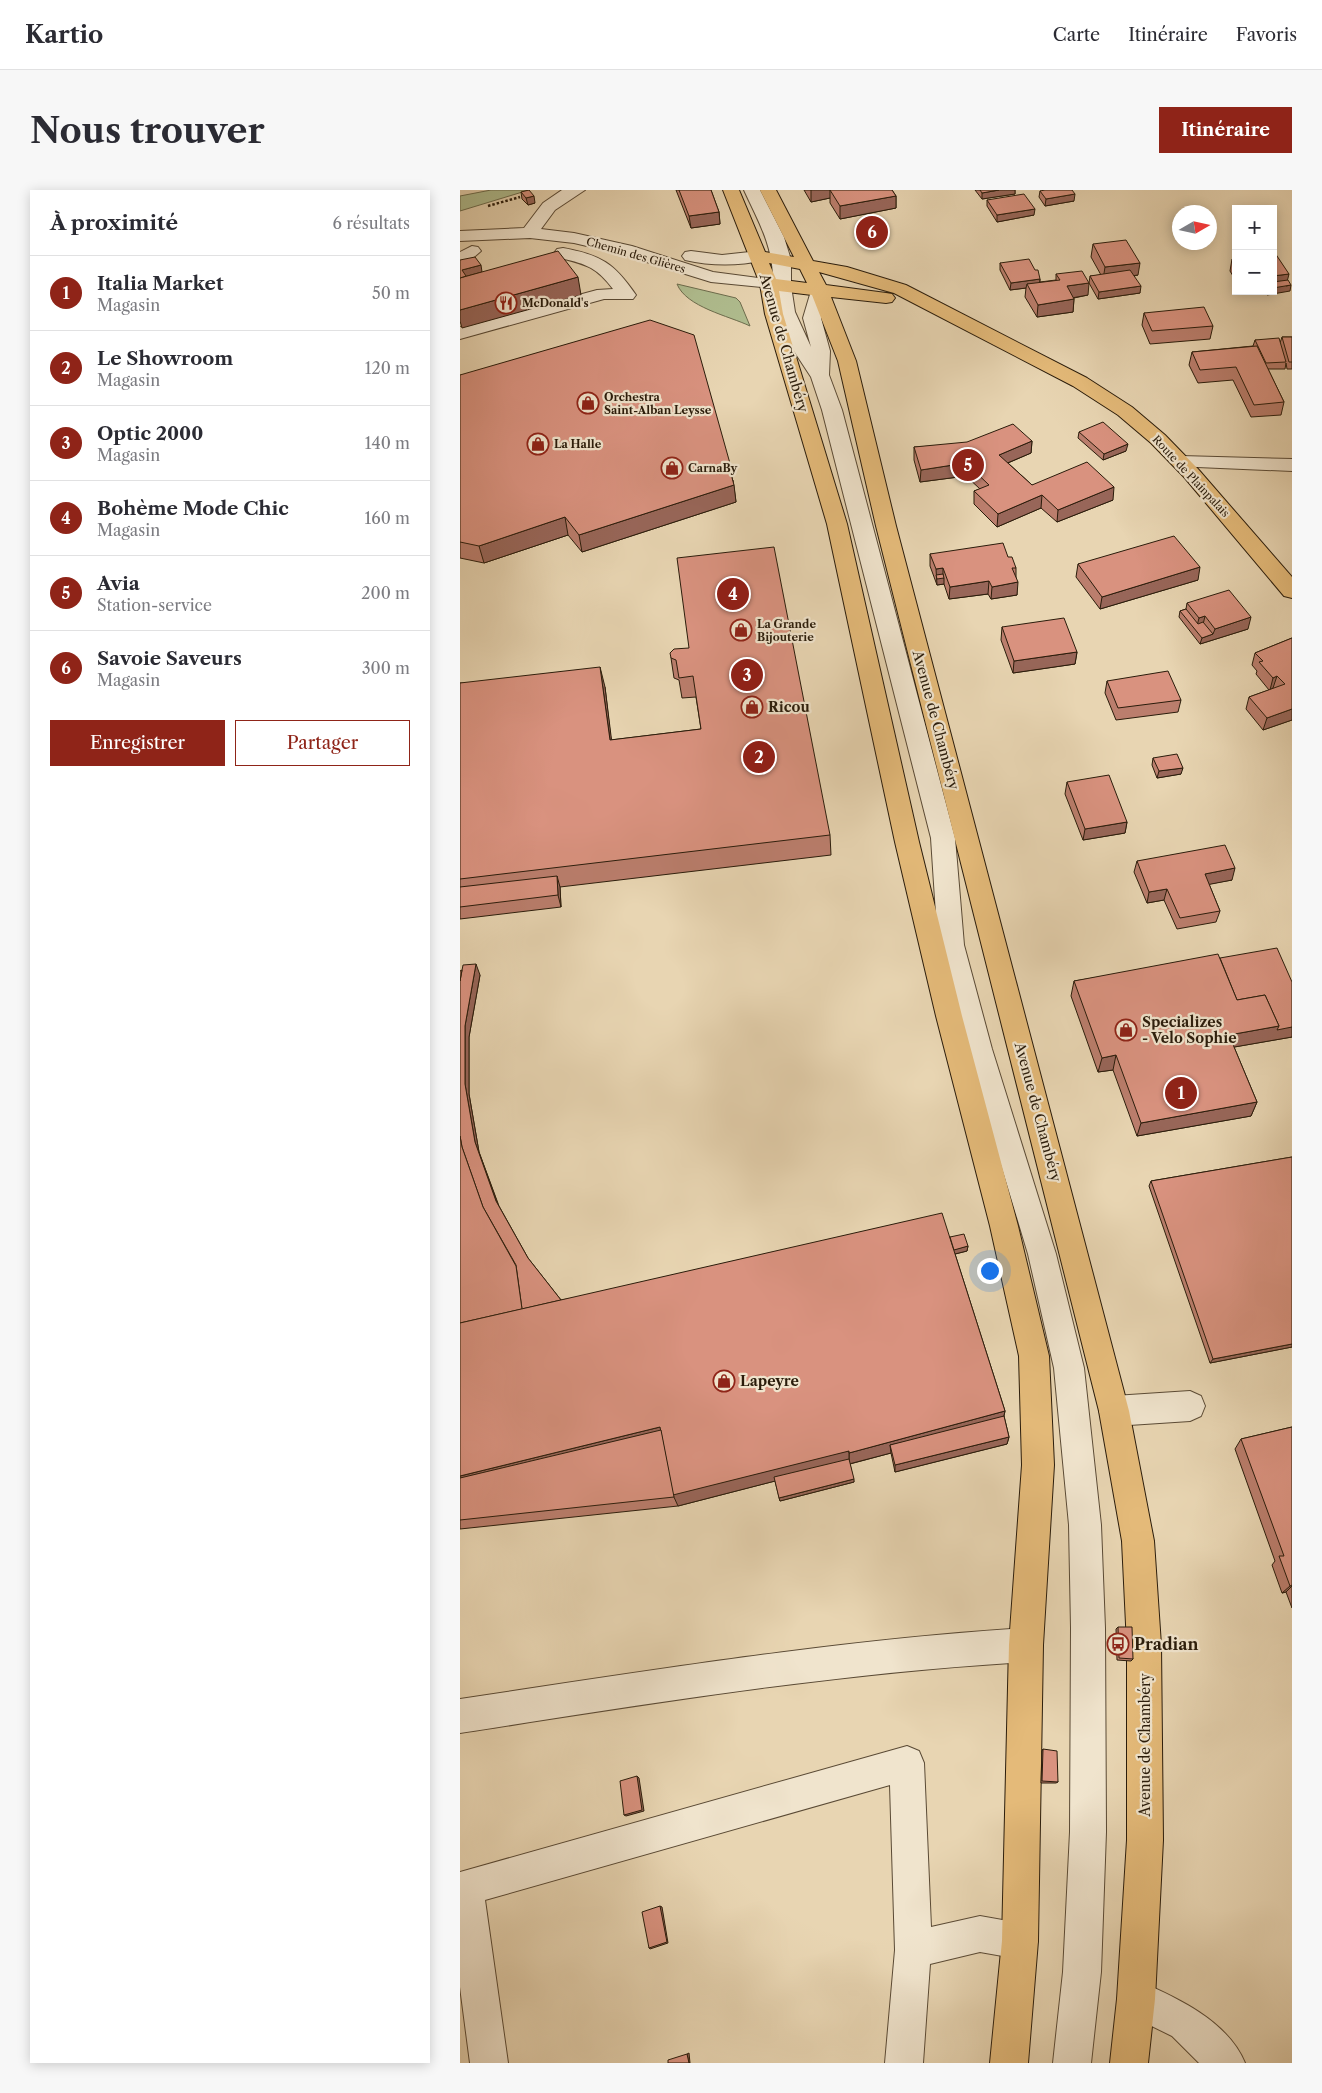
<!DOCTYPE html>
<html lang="fr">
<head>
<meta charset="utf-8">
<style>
  :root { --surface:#fff; --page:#f7f7f7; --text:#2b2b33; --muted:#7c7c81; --line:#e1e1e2; --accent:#8f2418 }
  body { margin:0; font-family:"Libre Caslon Text",serif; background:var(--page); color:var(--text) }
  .controls { position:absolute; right:15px; top:15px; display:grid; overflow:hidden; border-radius:0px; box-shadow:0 2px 12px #0003 }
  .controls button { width:45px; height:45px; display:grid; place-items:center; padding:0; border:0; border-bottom:1px solid var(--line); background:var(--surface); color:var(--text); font:25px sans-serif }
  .compass { position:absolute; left:712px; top:15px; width:45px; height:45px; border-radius:50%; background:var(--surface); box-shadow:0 2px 12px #0003; rotate:81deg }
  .you { position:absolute; left:529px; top:1080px; width:18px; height:18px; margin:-12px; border:4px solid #fff; border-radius:50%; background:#1a73e8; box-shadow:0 0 0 8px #1a73e833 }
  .badge { display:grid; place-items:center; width:32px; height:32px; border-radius:50%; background:var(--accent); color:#fff; font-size:16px; font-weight:700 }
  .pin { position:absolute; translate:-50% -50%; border:2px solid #fff; box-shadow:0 1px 5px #0006 }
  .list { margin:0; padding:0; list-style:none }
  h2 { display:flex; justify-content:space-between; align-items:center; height:65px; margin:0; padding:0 20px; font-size:21px }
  h2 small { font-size:16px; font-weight:400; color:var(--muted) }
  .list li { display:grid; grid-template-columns:32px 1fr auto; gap:15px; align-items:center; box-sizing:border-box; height:75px; padding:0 20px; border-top:1px solid var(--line) }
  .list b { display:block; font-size:19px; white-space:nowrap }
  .list p { margin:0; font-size:16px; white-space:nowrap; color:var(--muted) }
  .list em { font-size:16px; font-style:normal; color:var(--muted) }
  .actions { display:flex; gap:10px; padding:15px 20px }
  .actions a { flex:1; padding:11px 0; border:1px solid var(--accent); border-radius:0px; text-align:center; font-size:18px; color:var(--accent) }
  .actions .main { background:var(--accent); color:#fff }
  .map { position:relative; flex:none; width:832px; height:1873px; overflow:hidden; border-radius:0px }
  header { display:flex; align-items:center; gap:30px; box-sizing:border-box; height:70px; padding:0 25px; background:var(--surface); border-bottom:1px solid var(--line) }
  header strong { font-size:24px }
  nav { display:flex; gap:28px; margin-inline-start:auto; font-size:18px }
  .intro { display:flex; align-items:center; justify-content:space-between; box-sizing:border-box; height:120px; padding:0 30px }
  h1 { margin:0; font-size:35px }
  .button { padding:12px 22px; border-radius:0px; background:var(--accent); color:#fff; font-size:18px; font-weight:700 }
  main { display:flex; gap:30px; padding:0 30px }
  aside { flex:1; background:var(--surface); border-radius:0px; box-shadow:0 2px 12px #0003 }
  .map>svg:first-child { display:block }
  .green { fill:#b0be90; stroke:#6d6d4e }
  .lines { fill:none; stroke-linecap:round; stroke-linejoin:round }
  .minor-casing { stroke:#5a4a35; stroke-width:2 }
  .major-casing { stroke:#2a1c0b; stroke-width:2 }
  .path { stroke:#2a1c0b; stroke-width:2.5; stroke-dasharray:2.5 2; stroke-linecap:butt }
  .minor { fill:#f0e4cd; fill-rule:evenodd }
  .major { fill:#e4ba79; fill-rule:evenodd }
  .wall { fill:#bb7e6d; stroke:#2a1c0b }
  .shaded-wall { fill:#986659; stroke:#2a1c0b }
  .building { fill:#d9927f; stroke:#2a1c0b }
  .labels { text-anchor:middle; stroke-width:4.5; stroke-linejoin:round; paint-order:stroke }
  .far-street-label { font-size:11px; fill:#2a1c0b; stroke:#f0e4cd }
  .far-poi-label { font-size:11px; font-weight:bold; fill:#2a1c0b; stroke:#f0e4cd; text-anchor:start }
  .street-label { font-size:14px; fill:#2a1c0b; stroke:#f0e4cd }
  .poi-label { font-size:14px; font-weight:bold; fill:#2a1c0b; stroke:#f0e4cd; text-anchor:start }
  .near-poi-label { font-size:16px; font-weight:bold; fill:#2a1c0b; stroke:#f0e4cd; text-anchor:start }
</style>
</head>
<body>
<header>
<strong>Kartio</strong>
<nav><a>Carte</a><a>Itinéraire</a><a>Favoris</a></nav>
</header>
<div class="intro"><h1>Nous trouver</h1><a class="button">Itinéraire</a></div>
<main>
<aside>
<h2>À proximité<small>6 résultats</small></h2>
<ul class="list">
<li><span class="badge">1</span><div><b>Italia Market</b><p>Magasin</p></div><em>50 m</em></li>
<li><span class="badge">2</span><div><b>Le Showroom</b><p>Magasin</p></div><em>120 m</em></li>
<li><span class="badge">3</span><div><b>Optic 2000</b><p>Magasin</p></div><em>140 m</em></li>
<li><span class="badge">4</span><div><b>Bohème Mode Chic</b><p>Magasin</p></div><em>160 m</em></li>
<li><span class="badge">5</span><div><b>Avia</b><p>Station-service</p></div><em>200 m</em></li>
<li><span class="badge">6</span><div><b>Savoie Saveurs</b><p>Magasin</p></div><em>300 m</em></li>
</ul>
<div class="actions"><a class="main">Enregistrer</a><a>Partager</a></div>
</aside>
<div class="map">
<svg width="832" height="1873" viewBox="0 0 832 1873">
  <rect width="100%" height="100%" fill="#e8d5b2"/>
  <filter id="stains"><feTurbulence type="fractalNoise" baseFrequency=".004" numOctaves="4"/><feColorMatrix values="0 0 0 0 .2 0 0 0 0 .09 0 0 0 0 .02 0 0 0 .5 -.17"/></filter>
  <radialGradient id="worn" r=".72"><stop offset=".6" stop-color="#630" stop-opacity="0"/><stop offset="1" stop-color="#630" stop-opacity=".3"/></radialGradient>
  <g class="green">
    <polygon points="31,0 69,0 0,21 0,6"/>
    <path d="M217 94 276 108 280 112 290 136C269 126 226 117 217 94Z"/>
  </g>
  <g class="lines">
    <g class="minor-casing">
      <g id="minor">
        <path d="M102 0H125L95 20 81 39 114 43 172 56 253 82 313 90C313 55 298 31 284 0H300L324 47 331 70V96L335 122 351 157 343 128 351 101 354 97H366L369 101 361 128 370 161 369 185 382 220 495 648 504 755 532 859 596 1064 624 1178 641 1335 645 1438 646 1642 641 1782 631 1873H593L603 1782 610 1642 611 1438 609 1335 594 1178 568 1064 506 859 478 755 471 648 362 220 351 187 334 161 317 122 313 98 251 92 161 64 114 53 70 48 0 51V41L64 38 83 13Z"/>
        <polygon points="12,56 18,57 21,61 6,74 0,75 0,62"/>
        <path d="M103 58C141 65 154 73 176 105L173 109H144L0 149V137L137 100 153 99C135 75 124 74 97 67L94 63 97 59Z"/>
        <path d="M231 61 262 65 299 61 305 62 308 66 305 70C279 76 251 76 225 70L222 66 225 62Z"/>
        <polygon points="721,266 832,269 832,281 714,276 711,272 714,268"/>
        <polygon points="730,1201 741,1206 745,1216 741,1226 730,1231 654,1236 643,1231 639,1221 643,1211 654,1206"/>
        <path d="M566 1438 578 1443 583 1455 578 1467 566 1472C376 1483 188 1514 0 1543V1509C188 1481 376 1450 566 1438Z"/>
        <polygon points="447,1556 459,1561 464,1573 471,1737 520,1726 560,1733 573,1738 578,1751 573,1764 560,1769 520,1762 470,1774 463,1873 425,1873 435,1760 430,1595 25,1710 48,1873 10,1873 0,1797 0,1682"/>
        <path d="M676 1790C716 1807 768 1831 785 1873H739L712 1846 663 1822 657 1809 663 1796Z"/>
      </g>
    </g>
    <g class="major-casing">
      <path id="major" d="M263 0H279L305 62 334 67 300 0H316L353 71 387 77 446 95 627 188 672 217 705 245 738 279 832 387V408L824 406 724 287 691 253 658 225 613 196 434 103 359 82 366 95 426 103 432 104 435 108 432 112 426 113 371 107 396 171 436 336 669 1221 694 1351 701 1455 703 1650 695 1809 688 1873H650L657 1809 667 1650V1455L662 1351 639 1221 416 336 378 171 352 105 319 101 323 124 387 334 459 652 502 826 558 1036 589 1166 594 1275 583 1455 578 1751 568 1873H530L542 1751 549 1455 562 1275 559 1166 530 1036 476 826 435 652 367 334 305 124 300 94ZM309 73 340 79 347 93 316 89Z"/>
    </g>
    <polyline class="path" points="28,16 60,7"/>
    <use href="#minor" class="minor"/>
    <use href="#major" class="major"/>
  </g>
  <g class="wall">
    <polygon points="216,0 251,0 259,22 260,34 231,38"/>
    <polygon points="344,0 432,0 436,6 436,18 380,29 370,13 370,8 351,12"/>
    <polygon points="515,0 555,0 555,4 522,9"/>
    <polygon points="580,1 614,11 585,16 579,7"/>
    <polygon points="61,2 75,13 68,15 62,9"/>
    <polygon points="527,10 574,25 537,32 527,16"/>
    <polygon points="400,30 427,46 407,48 400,37"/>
    <polygon points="633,54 678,85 674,86 680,103 638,109 629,93 630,86 641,85 631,67"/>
    <polygon points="776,68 776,91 770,81 772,69"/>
    <polygon points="540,73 580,89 580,92 596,90 596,84 628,105 614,108 613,122 577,127 565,107 566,98 550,100 540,80"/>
    <polygon points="684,123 753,136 750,149 690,154 682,135"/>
    <polygon points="822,147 832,147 832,179 827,179 826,173 825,179 808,179 824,212 821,225 791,227 773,190 738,193 729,175 732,162 793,156 795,150 820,153"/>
    <polygon points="0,185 273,290 276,312 122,362 108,345 24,373 0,368"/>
    <polygon points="619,242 666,261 643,270 618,248"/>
    <polygon points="572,251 571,263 548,273 572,295 653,310 597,332 581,318 537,337 514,314 514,301 520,299 506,286 460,292 454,270 454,257"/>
    <polygon points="470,364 548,367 556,378 556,387 557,405 531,409 528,404 489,409 484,394 477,395 470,376"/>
    <polygon points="618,374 738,390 640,419 616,387"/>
    <polygon points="727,413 788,439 740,454 719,427 720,421 726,419"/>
    <polygon points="542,437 617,462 615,474 553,483 541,450"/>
    <polygon points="832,448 832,530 803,540 786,519 789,507 809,500 796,484 797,481 792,475 795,463"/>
    <polygon points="214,459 370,645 371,665 100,697 101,717 0,729 0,493 145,497 151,550 241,539 236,507 222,508 219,490 214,488 211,468"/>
    <polygon points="647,491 721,510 718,522 656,530 645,503"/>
    <polygon points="693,568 721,584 697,588 692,575"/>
    <polygon points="607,592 667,632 665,643 623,650 605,604"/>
    <polygon points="677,671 772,690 749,694 760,721 756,732 717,739 704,710 687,713 674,682"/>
    <polygon points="760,768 832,847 774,857 797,912 791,926 677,946 653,880 638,882 611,806 614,791"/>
    <polygon points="0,781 20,785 9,847 9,904 19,962 39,1016 68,1068 101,1110 490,1047 508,1056 507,1061 495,1064 545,1221 544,1226 549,1247 547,1254 435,1282 431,1263 390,1274 394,1292 320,1311 315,1291 218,1316 0,1339"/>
    <polygon points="832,967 832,1157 750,1173 689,996 691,991"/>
    <polygon points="832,1237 832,1418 826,1402 822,1403 812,1375 815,1371 775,1259 781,1249"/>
    <polygon points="658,1437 673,1469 671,1471 657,1470 656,1439"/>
    <polygon points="583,1559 598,1592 596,1593 581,1593 582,1561"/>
  </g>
  <g class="shaded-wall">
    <polygon points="351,0 411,0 370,0 370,8 351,12"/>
    <polygon points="539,0 555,0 555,4 522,9 522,3"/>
    <polygon points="615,4 614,11 585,16 586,9"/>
    <polygon points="74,6 75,13 68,15 66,8"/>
    <polygon points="436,6 436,18 380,29 380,16"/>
    <polygon points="575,19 574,25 537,32 537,25"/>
    <polygon points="259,22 260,34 231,38 229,26"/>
    <polygon points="427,39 427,46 407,48 407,42"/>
    <polygon points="680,73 678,85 643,90 645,77"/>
    <polygon points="21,75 22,82 4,87 2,80"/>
    <polygon points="829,84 826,96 831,95 830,101 807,105 808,101 813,101 813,86"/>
    <polygon points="118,87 121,105 2,138 0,131 0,120"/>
    <polygon points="580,89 579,96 567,94 566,98 550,100 551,93"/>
    <polygon points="629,93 628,105 606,109 607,96"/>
    <polygon points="681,96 680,103 638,109 639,102"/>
    <polygon points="785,101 797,101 784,104"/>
    <polygon points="614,109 613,122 577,127 578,115"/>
    <polygon points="572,251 571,263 538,277 539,265"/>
    <polygon points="668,254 666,261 643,270 644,264"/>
    <polygon points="506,273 506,286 460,292 461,280"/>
    <polygon points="269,277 271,277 273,294"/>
    <polygon points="274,295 276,312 122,362 119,345"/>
    <polygon points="654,297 653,310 597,332 598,320"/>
    <polygon points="582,305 581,318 537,337 538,324"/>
    <polygon points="105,327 108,345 24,373 19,356"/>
    <polygon points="740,377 738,390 640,419 642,407"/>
    <polygon points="483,378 483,388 484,388 484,394 477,395 476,379"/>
    <polygon points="529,391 528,404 489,409 490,397"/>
    <polygon points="558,392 557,405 531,409 532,397"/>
    <polygon points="745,426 742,439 736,440 739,428"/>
    <polygon points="791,427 788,439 740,454 742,448 753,444 755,439"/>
    <polygon points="617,462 615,474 553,483 554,471"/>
    <polygon points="140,477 145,497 154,570 150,550"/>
    <polygon points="817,486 813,498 810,500 813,488"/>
    <polygon points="832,519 832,530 803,540 807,528"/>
    <polygon points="723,578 721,584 697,588 699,581"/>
    <polygon points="667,632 665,643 623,650 625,639"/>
    <polygon points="775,678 772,690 741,696 745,684"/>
    <polygon points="97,686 100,697 101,717 98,705"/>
    <polygon points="707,699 704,710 687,713 689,702"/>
    <polygon points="16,774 20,785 9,847 9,904 19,962 40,1020 36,1011 15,952 5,894 5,836"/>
    <polygon points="819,836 832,837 832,847 763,859 769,845"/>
    <polygon points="656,865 653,880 638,882 642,868"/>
    <polygon points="797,912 791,926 677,946 681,933"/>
    <polygon points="508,1056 507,1061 491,1065 492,1060"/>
    <polygon points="832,1154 832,1157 750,1173 753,1169"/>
    <polygon points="545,1221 542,1234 430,1255 431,1263 389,1274 389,1263"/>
    <polygon points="200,1237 389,1261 389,1272 218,1316 213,1305 0,1300 0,1286"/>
    <polygon points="549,1247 547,1254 435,1282 435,1275"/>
    <polygon points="394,1289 394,1292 320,1311 319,1308"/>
    <polygon points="832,1395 832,1396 826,1402 822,1403 830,1396"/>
    <polygon points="177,1586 179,1588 184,1621 166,1626 164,1625"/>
    <polygon points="200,1716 202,1717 208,1753 190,1759 189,1758"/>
    <polygon points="229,1863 230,1873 229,1873 227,1864"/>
  </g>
  <g class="building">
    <polygon points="69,0 74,6 66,8 61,2"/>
    <polygon points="219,0 251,0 259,22 229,26"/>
    <polygon points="370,0 432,0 436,6 380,16"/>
    <polygon points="520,0 539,0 522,3"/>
    <polygon points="585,0 612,0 615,4 586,9 580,1"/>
    <polygon points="564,4 575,19 537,25 527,10"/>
    <polygon points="420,27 427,39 407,42 400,30"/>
    <polygon points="666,50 680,73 645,77 633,54"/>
    <polygon points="98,61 118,87 0,120 0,88"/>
    <polygon points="813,63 815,63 829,84 813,86"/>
    <polygon points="15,67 21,75 2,80 6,86 0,88 0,70"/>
    <polygon points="776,68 776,74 772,69"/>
    <polygon points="569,69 575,80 578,80 580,89 551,93 540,73"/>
    <polygon points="670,80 681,96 639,102 630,86"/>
    <polygon points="622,81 629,93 607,96 614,109 578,115 567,94 600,90 596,84"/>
    <polygon points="828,90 831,95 813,98 813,92"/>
    <polygon points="744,117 753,136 692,141 684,123"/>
    <polygon points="190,130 234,145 271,277 269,277 274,295 119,345 105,327 19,356 0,352 0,185"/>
    <polygon points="822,147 832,147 832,172 829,172"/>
    <polygon points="819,148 826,172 806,173 795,150"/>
    <polygon points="797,156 824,212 794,215 776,177 740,180 732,162"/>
    <polygon points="643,232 668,254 644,264 619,242"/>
    <polygon points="553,234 572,251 539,265 572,295 627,272 654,297 598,320 582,305 538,324 514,301 529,295 506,273 461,280 454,257 507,252"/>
    <polygon points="714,346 740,377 642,407 618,374"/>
    <polygon points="543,353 548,367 552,367 556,378 552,378 558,392 532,397 529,391 490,397 483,378 476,379 470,364"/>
    <polygon points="314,357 370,645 0,689 0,493 140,477 150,550 241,539 233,486 219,488 216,470 211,468 210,463 214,459 229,458 217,368"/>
    <polygon points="483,384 484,388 477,389 476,385"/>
    <polygon points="769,400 791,427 755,439 745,426 739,428 727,413"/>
    <polygon points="726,419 738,434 743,432 753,444 742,448 720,421"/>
    <polygon points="604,428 617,462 554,471 542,437"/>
    <polygon points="832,448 832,519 807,528 789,507 825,494 817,486 813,488 799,472 803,471 795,463"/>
    <polygon points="708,481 721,510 658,518 647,491"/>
    <polygon points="717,564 723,578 699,581 693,568"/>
    <polygon points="649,585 667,632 625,639 607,592"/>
    <polygon points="765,655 775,678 745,684 760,721 720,728 707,699 689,702 677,671"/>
    <polygon points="97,686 98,705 0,717 0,697"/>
    <polygon points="817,758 832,792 832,837 817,840 819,836 805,805 777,810 760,768"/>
    <polygon points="758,764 777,810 805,805 819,836 769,845 797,912 681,933 656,865 642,868 614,791"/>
    <polygon points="16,774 5,836 5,894 15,952 36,1011 68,1068 101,1110 62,1119 56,1075 23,1017 2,957 0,946 0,791 3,775"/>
    <polygon points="2,780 0,791 0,781"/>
    <polygon points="0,946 2,957 23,1017 56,1076 62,1119 0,1133"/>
    <polygon points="832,967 832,1154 753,1169 691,991"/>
    <polygon points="482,1023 545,1221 389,1263 389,1261 213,1305 200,1237 0,1286 0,1133"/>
    <polygon points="504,1044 508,1056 494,1060 490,1047"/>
    <polygon points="544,1226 549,1247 435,1275 430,1255"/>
    <polygon points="832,1237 832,1395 830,1396 819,1366 824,1366 781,1249"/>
    <polygon points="201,1240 214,1307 0,1330 0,1288"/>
    <polygon points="389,1269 394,1289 319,1308 314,1287"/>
    <polygon points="658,1437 672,1437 673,1469 659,1468"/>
    <polygon points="583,1559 597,1561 598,1592 582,1591"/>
    <polygon points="177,1586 182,1620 164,1625 160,1591"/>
    <polygon points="200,1716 207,1752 189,1758 182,1722"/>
    <polygon points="227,1864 229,1873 208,1873 208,1870"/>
  </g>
  <defs>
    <g id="restaurant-ring" transform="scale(1.125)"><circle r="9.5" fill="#f0e4cd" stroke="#8f2418" stroke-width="1.5"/><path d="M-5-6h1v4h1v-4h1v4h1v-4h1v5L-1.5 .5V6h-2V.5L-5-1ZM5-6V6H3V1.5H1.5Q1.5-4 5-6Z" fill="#8f2418"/></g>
    <g id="shop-ring" transform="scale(1.125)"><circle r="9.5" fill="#f0e4cd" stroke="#8f2418" stroke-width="1.5"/><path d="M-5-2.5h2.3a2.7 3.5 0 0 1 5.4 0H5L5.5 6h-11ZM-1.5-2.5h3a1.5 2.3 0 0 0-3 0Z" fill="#8f2418"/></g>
    <g id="bus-ring" transform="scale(1.125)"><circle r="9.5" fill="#f0e4cd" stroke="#8f2418" stroke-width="1.5"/><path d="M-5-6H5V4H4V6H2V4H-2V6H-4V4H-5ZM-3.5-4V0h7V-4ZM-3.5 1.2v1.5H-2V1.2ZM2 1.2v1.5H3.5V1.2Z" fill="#8f2418"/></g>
  </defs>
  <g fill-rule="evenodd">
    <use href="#restaurant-ring" x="46" y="113"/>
    <use href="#shop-ring" x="128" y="213"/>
    <use href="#shop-ring" x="78" y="254"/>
    <use href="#shop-ring" x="212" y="278"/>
    <use href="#shop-ring" x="281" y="440"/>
    <use href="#shop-ring" x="292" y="517"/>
    <use href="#shop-ring" x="666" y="840"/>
    <use href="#shop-ring" x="264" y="1191"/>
    <use href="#bus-ring" x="658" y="1454"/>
  </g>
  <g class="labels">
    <g class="far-street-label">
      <text transform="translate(176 65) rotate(16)" y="4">Chemin des Glières</text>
      <text transform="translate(731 286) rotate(47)" y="4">Route de Plainpalais</text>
    </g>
    <g class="far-poi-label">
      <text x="62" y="117">McDonald's</text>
      <text x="144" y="211">Orchestra<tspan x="144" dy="13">Saint-Alban Leysse</tspan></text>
      <text x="94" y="258">La Halle</text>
      <text x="228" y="282">CarnaBy</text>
      <text x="297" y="438">La Grande<tspan x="297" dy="13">Bijouterie</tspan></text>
    </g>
    <g class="street-label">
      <text transform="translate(324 153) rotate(74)" y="5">Avenue de Chambéry</text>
      <text transform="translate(476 530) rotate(75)" y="5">Avenue de Chambéry</text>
      <text transform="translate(578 922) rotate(75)" y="5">Avenue de Chambéry</text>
      <text transform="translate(685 1555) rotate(-90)" y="5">Avenue de Chambéry</text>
    </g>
    <g class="poi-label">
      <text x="308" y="522">Ricou</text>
      <text x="682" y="837">Specializes<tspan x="682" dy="16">- Velo Sophie</tspan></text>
      <text x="280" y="1196">Lapeyre</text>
    </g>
    <g class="near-poi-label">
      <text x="674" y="1460">Pradian</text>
    </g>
  </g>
  <rect width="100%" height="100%" filter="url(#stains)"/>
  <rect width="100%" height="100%" fill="url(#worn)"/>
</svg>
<div class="controls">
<button>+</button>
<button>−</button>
</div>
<svg class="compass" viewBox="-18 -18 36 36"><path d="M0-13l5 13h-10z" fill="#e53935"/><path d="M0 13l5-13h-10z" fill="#7c7c81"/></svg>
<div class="you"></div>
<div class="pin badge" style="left:721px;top:903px">1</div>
<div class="pin badge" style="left:299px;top:567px">2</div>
<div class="pin badge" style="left:287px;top:485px">3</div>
<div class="pin badge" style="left:273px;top:404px">4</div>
<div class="pin badge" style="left:508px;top:275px">5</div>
<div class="pin badge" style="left:412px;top:42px">6</div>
</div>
</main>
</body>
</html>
